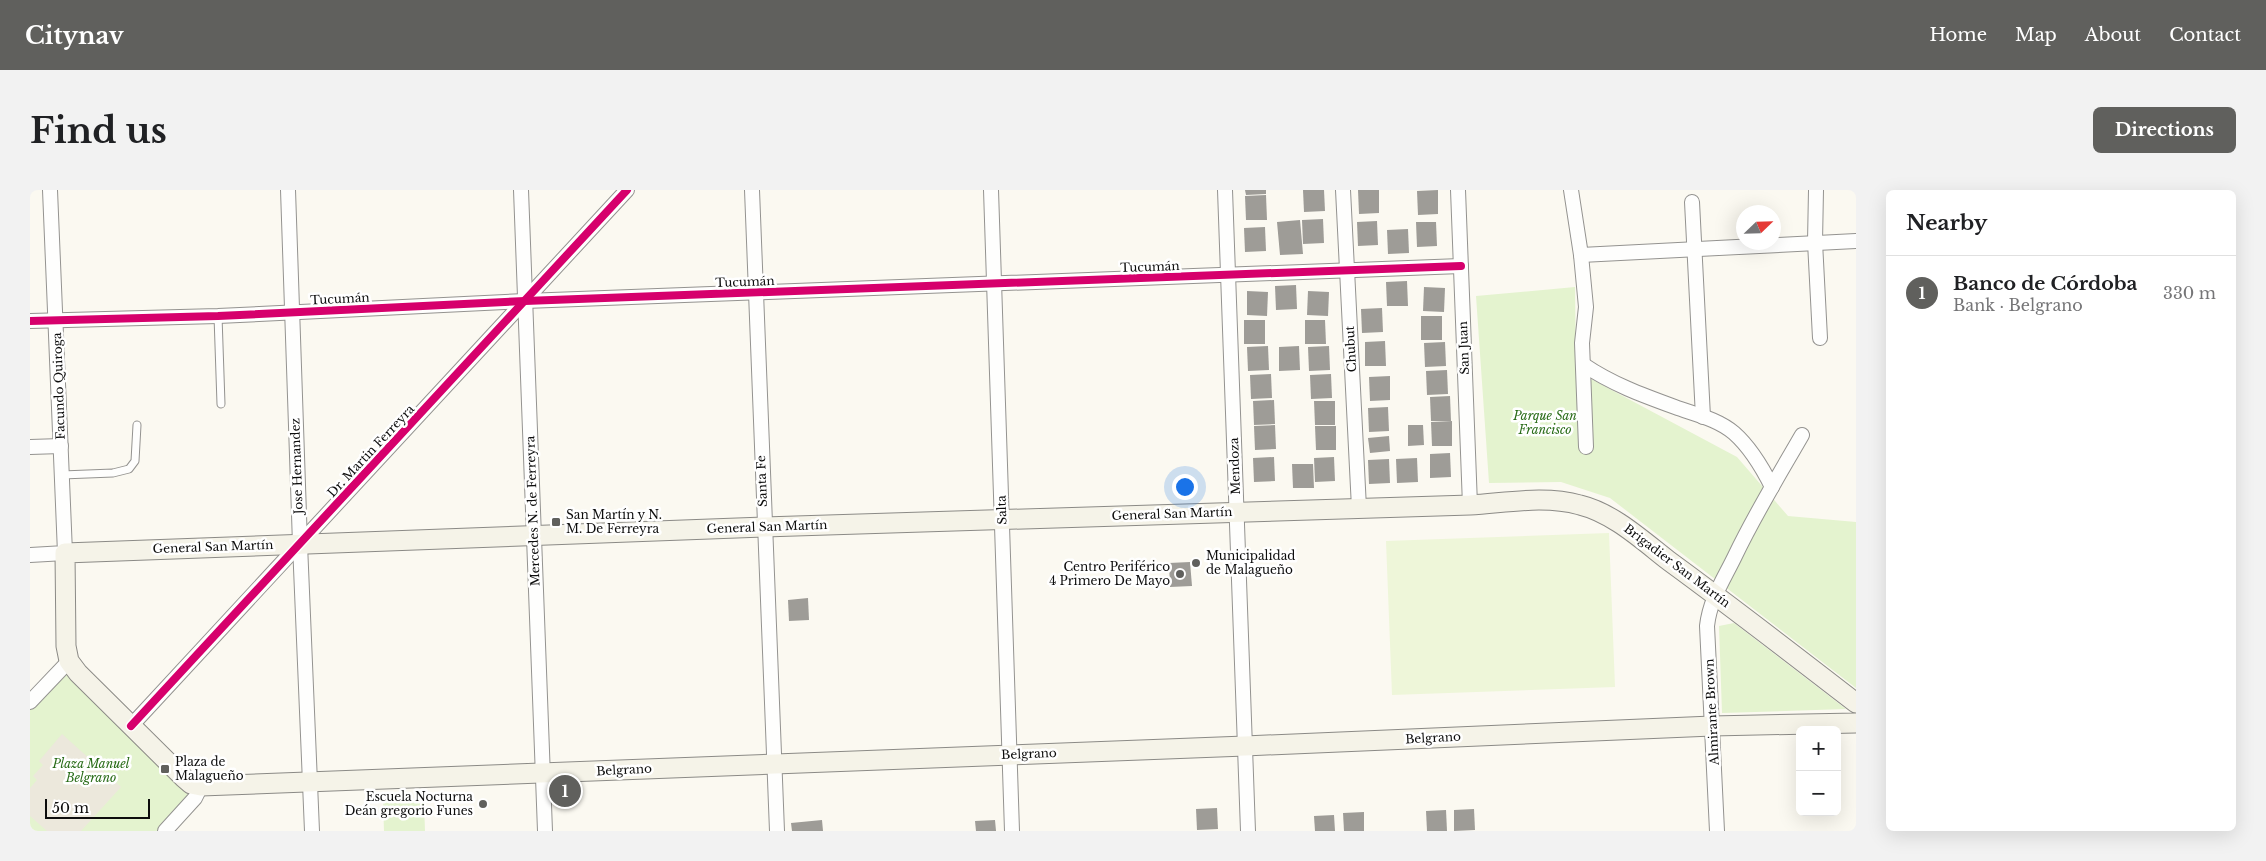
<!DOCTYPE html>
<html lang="en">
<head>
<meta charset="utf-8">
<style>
  :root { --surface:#fff; --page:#f2f2f2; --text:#202124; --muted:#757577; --line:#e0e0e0; --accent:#60605d }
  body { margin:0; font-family:"Libre Baskerville",serif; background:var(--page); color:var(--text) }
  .controls { position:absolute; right:15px; bottom:15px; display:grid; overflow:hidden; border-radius:8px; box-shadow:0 5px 20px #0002 }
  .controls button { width:45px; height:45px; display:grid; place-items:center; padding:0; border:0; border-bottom:1px solid var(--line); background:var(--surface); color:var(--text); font:25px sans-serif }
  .compass { position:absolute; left:1706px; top:15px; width:45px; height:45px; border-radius:50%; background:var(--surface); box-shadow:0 5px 20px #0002; rotate:67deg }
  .scale { position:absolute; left:15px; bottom:12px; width:105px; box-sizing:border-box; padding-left:5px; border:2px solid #0d0d0d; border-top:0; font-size:14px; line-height:18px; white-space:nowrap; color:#0d0d0d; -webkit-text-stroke:4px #fff; paint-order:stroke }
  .you { position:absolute; left:1154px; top:296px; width:18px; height:18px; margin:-12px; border:4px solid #fff; border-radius:50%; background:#1a73e8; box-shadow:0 0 0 8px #1a73e833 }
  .badge { display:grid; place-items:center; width:32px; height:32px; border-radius:50%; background:var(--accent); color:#fff; font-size:16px; font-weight:700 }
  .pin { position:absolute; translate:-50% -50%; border:2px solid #fff; box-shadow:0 1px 5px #0006 }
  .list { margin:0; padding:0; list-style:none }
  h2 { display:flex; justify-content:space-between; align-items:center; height:65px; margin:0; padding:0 20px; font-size:21px }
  h2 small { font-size:16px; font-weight:400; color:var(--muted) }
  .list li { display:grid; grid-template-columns:32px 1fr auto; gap:15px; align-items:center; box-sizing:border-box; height:75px; padding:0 20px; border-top:1px solid var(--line) }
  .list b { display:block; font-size:19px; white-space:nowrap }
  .list p { margin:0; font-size:16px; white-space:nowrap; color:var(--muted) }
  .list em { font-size:16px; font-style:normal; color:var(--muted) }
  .map { position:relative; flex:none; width:1826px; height:641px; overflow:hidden; border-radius:8px }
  header { display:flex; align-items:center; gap:30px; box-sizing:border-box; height:70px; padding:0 25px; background:var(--accent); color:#fff }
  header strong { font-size:24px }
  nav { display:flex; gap:28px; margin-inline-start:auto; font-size:18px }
  .intro { display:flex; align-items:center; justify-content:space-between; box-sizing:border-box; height:120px; padding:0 30px }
  h1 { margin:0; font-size:35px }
  .button { padding:12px 22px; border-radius:8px; background:var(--accent); color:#fff; font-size:18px; font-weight:700 }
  main { display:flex; gap:30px; padding:0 30px }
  aside { flex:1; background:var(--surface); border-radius:8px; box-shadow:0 5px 20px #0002 }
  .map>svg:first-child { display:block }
  .green { fill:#e4f3cf }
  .pitch { fill:#eef6d9 }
  .plaza { fill:#ece8dc }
  .building { fill:#9e9c97 }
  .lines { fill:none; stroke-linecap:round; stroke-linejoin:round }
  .lane-casing { stroke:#949390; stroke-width:9 }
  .street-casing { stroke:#949390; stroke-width:16 }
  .secondary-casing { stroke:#8b8a86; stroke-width:21 }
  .lane { stroke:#fefefd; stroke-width:7 }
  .street { stroke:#fefefd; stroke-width:14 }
  .secondary { stroke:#f5f3e8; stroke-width:19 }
  .cycleway-casing { stroke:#fff; stroke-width:11 }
  .cycleway { stroke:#d6006c; stroke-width:8 }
  .poi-dot { fill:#60605d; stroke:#fff; stroke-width:2 }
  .labels { text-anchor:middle; stroke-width:5; stroke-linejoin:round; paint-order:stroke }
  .street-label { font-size:12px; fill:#0d0d0d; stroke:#fff }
  .park-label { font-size:12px; font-style:italic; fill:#286b17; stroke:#fff }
  .poi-label { font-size:12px; fill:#0d0d0d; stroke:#fff; text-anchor:start }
</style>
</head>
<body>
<header>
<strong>Citynav</strong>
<nav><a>Home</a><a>Map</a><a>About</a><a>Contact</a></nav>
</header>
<div class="intro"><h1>Find us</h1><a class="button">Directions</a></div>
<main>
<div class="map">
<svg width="1826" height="641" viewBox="0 0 1826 641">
  <rect width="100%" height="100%" fill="#fbf9f1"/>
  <g class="green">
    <polygon points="1545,97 1546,181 1707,267 1758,326 1826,332 1826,498 1580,308 1531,292 1459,293 1446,106"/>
    <polygon points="1704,433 1816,519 1692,523 1689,436"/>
    <polygon points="39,471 171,596 135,641 0,641 0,512"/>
    <polygon points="353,610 394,612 395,641 354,641"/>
  </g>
  <polygon class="pitch" points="1579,343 1585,497 1362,505 1356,351"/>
  <polygon class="plaza" points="32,544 91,597 51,641 17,641 0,626 0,598 7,590 3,586 13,575 9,571"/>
  <g class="building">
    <polygon points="1215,0 1236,0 1236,4 1216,5"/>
    <polygon points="1273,0 1294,0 1295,21 1274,22"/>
    <polygon points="1328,0 1349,0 1349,23 1329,24"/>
    <polygon points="1408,0 1408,24 1388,25 1387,1"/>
    <polygon points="1236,5 1237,30 1216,30 1215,6"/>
    <polygon points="1293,29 1294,53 1273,54 1272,30"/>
    <polygon points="1270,30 1273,64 1250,65 1247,32"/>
    <polygon points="1347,31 1348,55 1328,56 1327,32"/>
    <polygon points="1386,32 1406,32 1407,56 1387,57"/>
    <polygon points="1235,37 1236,61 1215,62 1214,38"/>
    <polygon points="1378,39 1379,63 1358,64 1357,40"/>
    <polygon points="1377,91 1378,116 1357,116 1356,92"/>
    <polygon points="1266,95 1267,119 1246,120 1245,96"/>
    <polygon points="1394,97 1415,98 1414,122 1393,121"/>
    <polygon points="1217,101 1238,102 1237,126 1217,125"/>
    <polygon points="1278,101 1299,102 1298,126 1277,125"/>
    <polygon points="1352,118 1353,142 1332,143 1331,119"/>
    <rect x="1391" y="126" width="21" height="24"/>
    <rect x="1214" y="130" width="21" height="24"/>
    <polygon points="1275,130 1295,130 1296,154 1275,154"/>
    <polygon points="1355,151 1356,176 1335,176 1335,152"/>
    <polygon points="1415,152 1416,176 1395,177 1394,153"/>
    <polygon points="1238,156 1239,180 1218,181 1217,157"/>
    <polygon points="1269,156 1270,180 1249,181 1249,157"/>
    <polygon points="1299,156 1300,180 1279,181 1278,157"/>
    <polygon points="1417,180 1418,204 1397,205 1396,181"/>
    <polygon points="1241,184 1242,208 1221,209 1220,185"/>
    <polygon points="1301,184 1302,208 1281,209 1280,185"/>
    <polygon points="1360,186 1360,210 1340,211 1339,187"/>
    <polygon points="1420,206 1421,231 1401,231 1400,207"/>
    <polygon points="1244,210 1245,234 1224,235 1223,211"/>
    <polygon points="1284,211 1305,211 1305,235 1285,235"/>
    <polygon points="1358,217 1359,241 1339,242 1338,218"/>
    <polygon points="1422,231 1422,256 1402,256 1401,232"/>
    <polygon points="1245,235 1246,259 1225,260 1224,236"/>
    <polygon points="1378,235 1393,235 1394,255 1378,256"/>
    <polygon points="1285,236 1306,236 1306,260 1286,260"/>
    <polygon points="1359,246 1360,261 1340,263 1338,248"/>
    <polygon points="1420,263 1421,287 1400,288 1400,264"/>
    <polygon points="1244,267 1245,291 1224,292 1223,268"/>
    <polygon points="1304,267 1305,291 1285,292 1284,268"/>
    <polygon points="1387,268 1388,292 1367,293 1366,269"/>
    <polygon points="1359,269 1360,293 1339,294 1338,270"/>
    <polygon points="1262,274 1283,274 1284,298 1263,298"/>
    <polygon points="1160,372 1162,396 1140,397 1139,373"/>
    <polygon points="778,408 779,430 759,431 758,410"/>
    <polygon points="1187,618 1188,639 1167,640 1166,619"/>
    <polygon points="1444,619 1445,640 1424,641 1424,620"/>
    <polygon points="1416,620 1417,641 1397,641 1396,621"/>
    <polygon points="1334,622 1334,641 1314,641 1313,623"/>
    <polygon points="1304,625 1305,641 1285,641 1284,626"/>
    <polygon points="792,630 793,641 762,641 761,633"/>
    <polygon points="965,630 966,641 946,641 945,631"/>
  </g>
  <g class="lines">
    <g class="lane-casing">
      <g id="lane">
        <polyline points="188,126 191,214"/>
        <polyline points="32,285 83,283 99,279 105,271 107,235"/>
      </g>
    </g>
    <g class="street-casing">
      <g id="street">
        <polyline points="258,0 270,354 282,641"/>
        <polyline points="491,0 515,641"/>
        <polyline points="722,0 747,641"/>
        <polyline points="961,0 982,641"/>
        <polyline points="1195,0 1218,641"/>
        <polyline points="1313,0 1329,318"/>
        <polyline points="1428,0 1440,315"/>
        <polyline points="1541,0 1551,65 1556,117 1552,153 1556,257"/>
        <polyline points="1786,0 1785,52 1790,148"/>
        <polyline points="1662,12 1673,227"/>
        <polyline points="1551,65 1826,51"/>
        <polyline points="0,131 188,126 495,111 1431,76"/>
        <path d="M1554 175C1582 194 1612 205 1645 217 1664 224 1688 229 1704 243 1721 258 1732 277 1742 297"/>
        <polyline points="0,257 31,256"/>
        <polyline points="0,365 35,363 20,0"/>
        <polyline points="0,512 39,471"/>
        <polyline points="101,536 597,0"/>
        <polyline points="135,641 165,608 171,596"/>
        <path d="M1687 641 1677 436C1680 409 1694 389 1705 366 1725 324 1749 285 1772 245"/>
      </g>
    </g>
    <g class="secondary-casing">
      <path id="secondary" d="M1826 513C1764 465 1702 417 1639 371 1612 350 1583 323 1550 315 1514 305 1476 313 1440 315L734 337 35 363 36 456 39 471 48 483 154 588 161 594 171 596 1215 556 1682 536 1826 533"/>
    </g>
    <use href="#lane" class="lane"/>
    <use href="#street" class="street"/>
    <use href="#secondary" class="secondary"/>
    <g class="cycleway-casing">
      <g id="cycleway">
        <polyline points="0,131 188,126 495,111 1431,76"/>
        <polyline points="101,536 597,0"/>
      </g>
    </g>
    <use href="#cycleway" class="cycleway"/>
  </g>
  <g class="poi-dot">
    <rect x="521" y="327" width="10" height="10" rx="2.5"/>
    <circle cx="1166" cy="373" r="5"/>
    <circle cx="1150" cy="384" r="5"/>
    <rect x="130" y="574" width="10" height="10" rx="2.5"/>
    <circle cx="453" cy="614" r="5"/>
  </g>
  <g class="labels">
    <g class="street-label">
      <text transform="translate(1120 77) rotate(-2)" y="4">Tucumán</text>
      <text transform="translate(715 92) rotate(-2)" y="4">Tucumán</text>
      <text transform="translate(310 109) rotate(-3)" y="4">Tucumán</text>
      <text transform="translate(1434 158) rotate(-92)" y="4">San Juan</text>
      <text transform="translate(1321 159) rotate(-93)" y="4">Chubut</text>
      <text transform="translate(29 196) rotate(-92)" y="4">Facundo Quiroga</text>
      <text transform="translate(341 261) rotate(-47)" y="4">Dr. Martin Ferreyra</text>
      <text transform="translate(267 276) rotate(-92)" y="4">Jose Hernandez</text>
      <text transform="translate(1205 276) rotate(-92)" y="4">Mendoza</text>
      <text transform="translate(732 291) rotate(-92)" y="4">Santa Fe</text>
      <text transform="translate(972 320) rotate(-92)" y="4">Salta</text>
      <text transform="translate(503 321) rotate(-92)" y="4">Mercedes N. de Ferreyra</text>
      <text transform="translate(1142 324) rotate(-2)" y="4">General San Martín</text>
      <text transform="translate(737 337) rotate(-2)" y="4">General San Martín</text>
      <text transform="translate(183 357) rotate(-2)" y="4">General San Martín</text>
      <text transform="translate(1647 376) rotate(37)" y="4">Brigadier San Martín</text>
      <text transform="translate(1682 522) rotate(-93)" y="4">Almirante Brown</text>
      <text transform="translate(1403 548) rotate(-3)" y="4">Belgrano</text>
      <text transform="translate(999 564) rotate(-2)" y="4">Belgrano</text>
      <text transform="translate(594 580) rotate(-3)" y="4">Belgrano</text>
    </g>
    <g class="park-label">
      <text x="1515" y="230">Parque San<tspan x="1515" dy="14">Francisco</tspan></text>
      <text x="61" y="578">Plaza Manuel<tspan x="61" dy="14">Belgrano</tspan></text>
    </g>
    <g class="poi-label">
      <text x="536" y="329">San Martín y N.<tspan x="536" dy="14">M. De Ferreyra</tspan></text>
      <text x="1176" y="370">Municipalidad<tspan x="1176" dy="14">de Malagueño</tspan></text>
      <text x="1140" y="381" text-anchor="end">Centro Periférico<tspan x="1140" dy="14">4 Primero De Mayo</tspan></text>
      <text x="145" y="576">Plaza de<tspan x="145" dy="14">Malagueño</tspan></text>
      <text x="443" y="611" text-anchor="end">Escuela Nocturna<tspan x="443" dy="14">Deán gregorio Funes</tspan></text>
    </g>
  </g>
</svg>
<div class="controls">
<button>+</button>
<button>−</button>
</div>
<svg class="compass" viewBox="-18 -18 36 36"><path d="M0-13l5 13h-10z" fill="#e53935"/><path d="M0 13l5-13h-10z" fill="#757577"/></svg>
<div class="scale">50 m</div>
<div class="you"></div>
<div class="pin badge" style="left:535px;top:601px">1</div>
</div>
<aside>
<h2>Nearby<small></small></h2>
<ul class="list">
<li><span class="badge">1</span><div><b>Banco de Córdoba</b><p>Bank · Belgrano</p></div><em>330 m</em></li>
</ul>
</aside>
</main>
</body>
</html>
